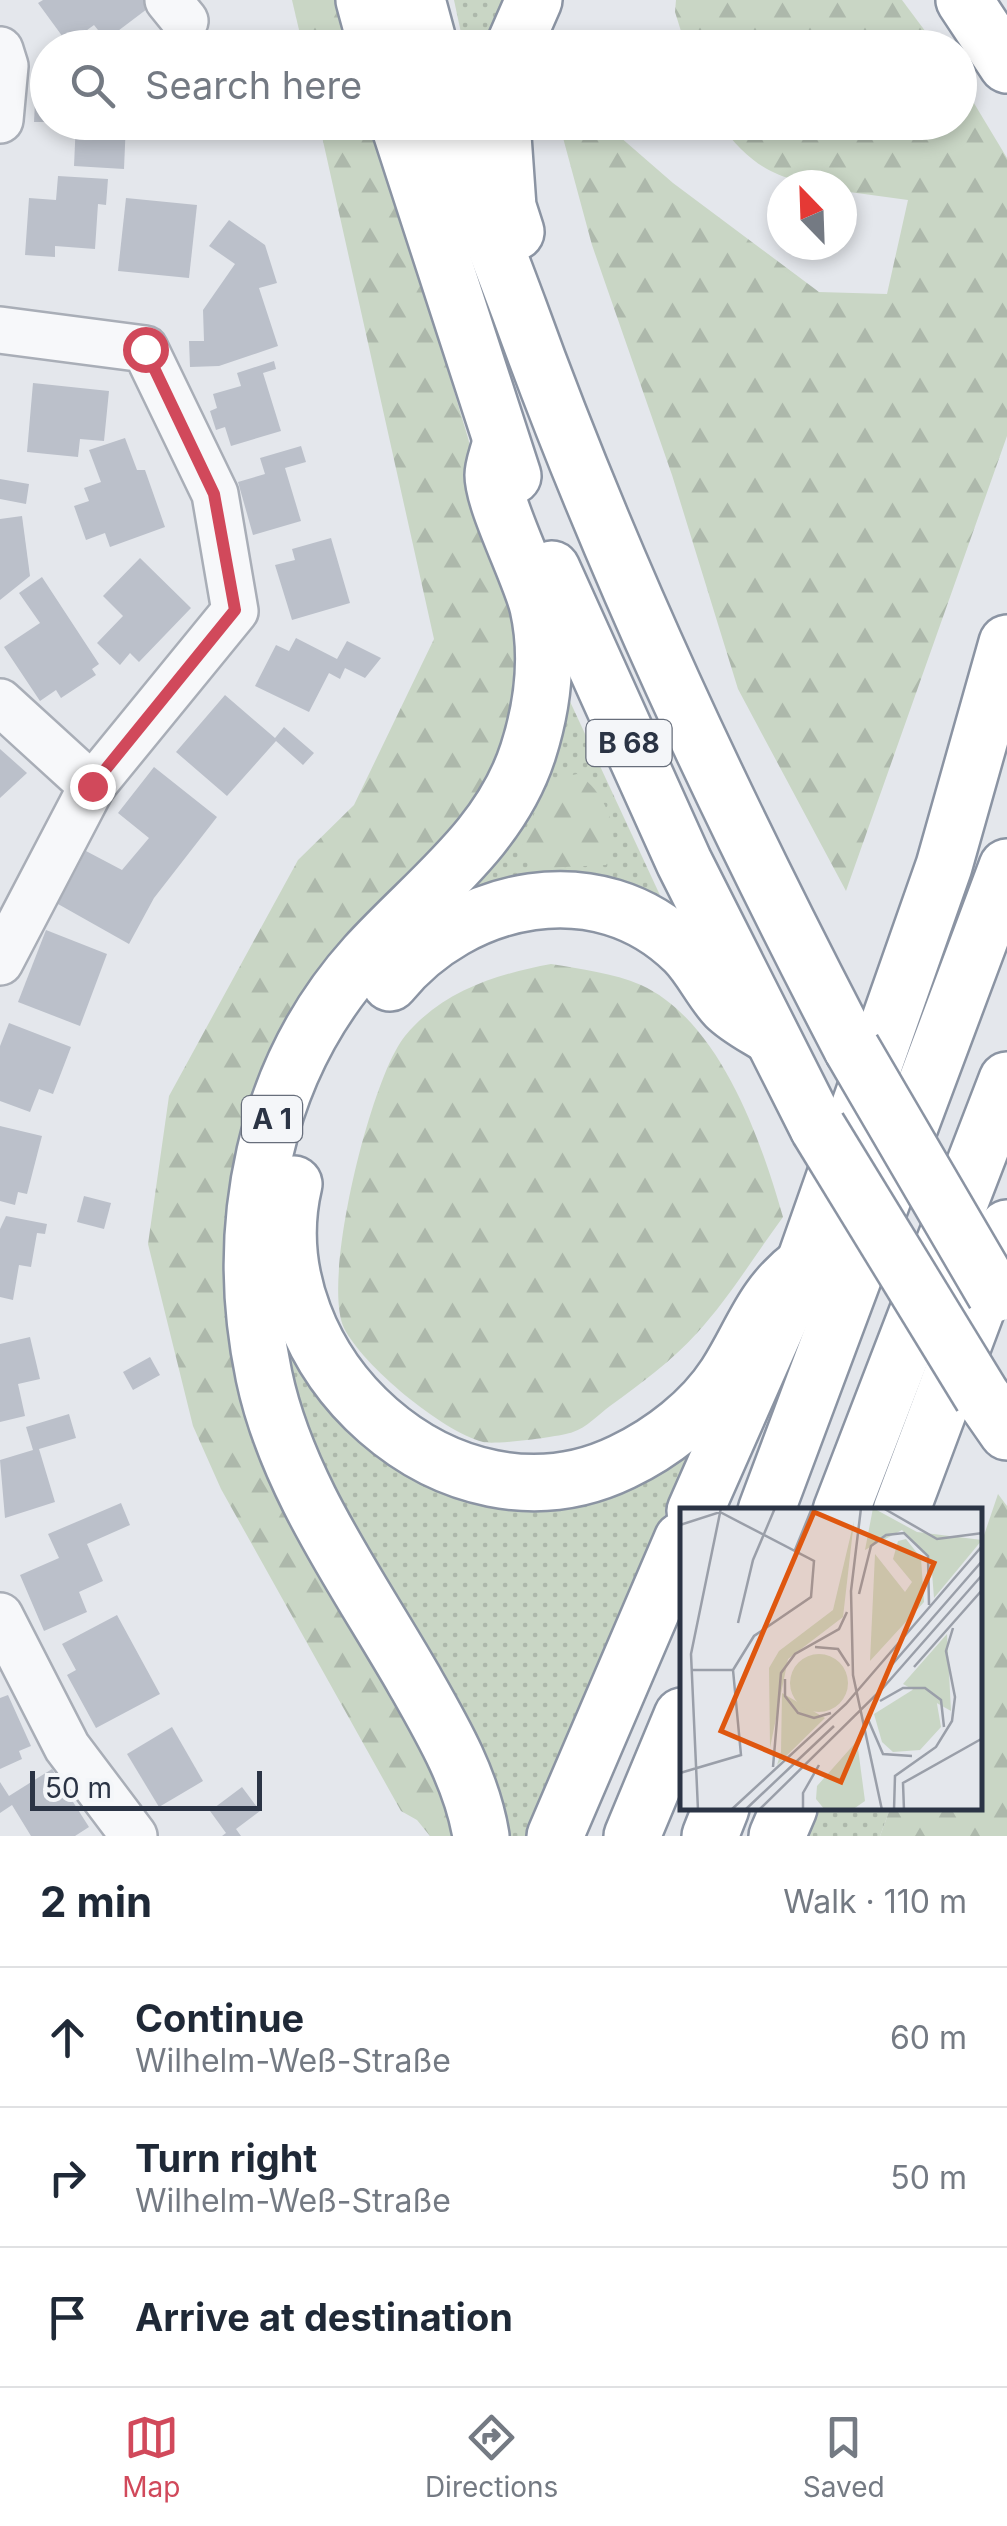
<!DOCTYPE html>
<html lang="en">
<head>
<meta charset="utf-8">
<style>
  :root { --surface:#fff; --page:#f6f6f7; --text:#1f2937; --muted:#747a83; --line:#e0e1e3; --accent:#d1495b }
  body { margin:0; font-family:Inter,sans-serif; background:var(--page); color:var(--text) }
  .compass { position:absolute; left:767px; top:170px; width:90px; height:90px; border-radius:50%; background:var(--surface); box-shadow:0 5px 15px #0003; rotate:337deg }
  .scale { position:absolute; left:30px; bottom:25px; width:232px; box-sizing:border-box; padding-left:10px; border:5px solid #2b3445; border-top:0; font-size:28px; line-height:35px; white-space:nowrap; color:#2b3445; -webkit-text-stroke:8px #f4f6f9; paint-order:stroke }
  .stop { position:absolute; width:30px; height:30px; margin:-22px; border:8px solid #d1495b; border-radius:50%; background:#fff }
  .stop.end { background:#d1495b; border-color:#fff; box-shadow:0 2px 10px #0008 }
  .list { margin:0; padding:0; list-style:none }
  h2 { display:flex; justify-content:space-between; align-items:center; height:130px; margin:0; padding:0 40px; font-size:42px }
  h2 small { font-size:32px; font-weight:400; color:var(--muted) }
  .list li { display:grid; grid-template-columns:65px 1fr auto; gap:30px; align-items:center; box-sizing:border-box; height:140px; padding:0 40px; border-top:2px solid var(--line) }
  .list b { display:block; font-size:38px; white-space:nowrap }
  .list p { margin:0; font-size:32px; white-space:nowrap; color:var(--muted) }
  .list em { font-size:32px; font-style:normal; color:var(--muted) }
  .icon { flex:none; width:55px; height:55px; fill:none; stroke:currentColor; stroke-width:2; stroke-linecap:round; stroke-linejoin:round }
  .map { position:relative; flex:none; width:1007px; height:1836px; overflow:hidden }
  .search { position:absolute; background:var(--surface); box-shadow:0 5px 15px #0003; left:30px; right:30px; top:30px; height:110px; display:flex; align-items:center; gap:25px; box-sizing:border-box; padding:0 35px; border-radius:55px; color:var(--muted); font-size:38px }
  .sheet { height:550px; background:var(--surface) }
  nav { display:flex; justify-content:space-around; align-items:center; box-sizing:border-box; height:140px; border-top:2px solid var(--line); background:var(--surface); font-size:28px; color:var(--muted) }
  nav a { display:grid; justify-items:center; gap:5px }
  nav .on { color:var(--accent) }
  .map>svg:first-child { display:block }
  .grass { fill:url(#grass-dots) }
  .forest { fill:url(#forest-firs) }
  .building { fill:#bbc0ca }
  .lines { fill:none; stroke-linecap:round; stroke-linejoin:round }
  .minor-casing { stroke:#a9aeb7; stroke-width:50 }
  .highway-casing { stroke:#8b94a3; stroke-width:60 }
  .minor { stroke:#f7f8fa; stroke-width:45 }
  .highway { stroke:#fff; stroke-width:55 }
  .highway-bridge-casing { stroke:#8b94a3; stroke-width:60; stroke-linecap:butt }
  .highway-bridge { stroke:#fff; stroke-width:55 }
  .route { stroke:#d1495b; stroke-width:12 }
  .labels { text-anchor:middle; stroke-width:8; stroke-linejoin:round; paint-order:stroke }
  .shield { fill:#f4f6f9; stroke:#676e7b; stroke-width:2.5 }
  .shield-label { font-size:28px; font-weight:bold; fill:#2b3445 }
  .inset-road { fill:none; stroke:#9a9fa9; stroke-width:2.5 }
  .view { fill:#df570f; fill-opacity:0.15; stroke:#df570f; stroke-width:5 }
  .inset-edge { fill:none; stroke:#2b3445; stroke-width:5 }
</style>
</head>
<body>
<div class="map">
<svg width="1007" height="1836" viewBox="0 0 1007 1836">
  <defs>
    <pattern id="grass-dots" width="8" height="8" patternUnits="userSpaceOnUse" patternTransform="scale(2.5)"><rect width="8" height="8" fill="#c9d6c5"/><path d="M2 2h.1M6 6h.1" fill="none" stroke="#adb8ab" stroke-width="1.8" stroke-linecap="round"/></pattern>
    <pattern id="forest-firs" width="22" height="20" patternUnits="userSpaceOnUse" patternTransform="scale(2.5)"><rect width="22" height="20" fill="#c9d6c5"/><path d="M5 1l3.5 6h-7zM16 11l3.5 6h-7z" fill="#adb8ab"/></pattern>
  </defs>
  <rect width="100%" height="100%" fill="#e4e7ec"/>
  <g class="grass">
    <polygon points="454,0 516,0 494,48 464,47"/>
    <polygon points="560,680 665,906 441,910"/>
    <polygon points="286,1316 472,1486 700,1431 531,1836 495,1836 310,1460 280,1358"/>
    <polygon points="818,1809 818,1808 890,1809 880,1836 809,1836"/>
  </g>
  <g class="forest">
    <polygon points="292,0 341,0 353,47 303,47"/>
    <polygon points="676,0 902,0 937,47 686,47 675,12"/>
    <path d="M960 80 1007 158V436L846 891 738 689 672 475 592 245 559 123H604L673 183 819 292 887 294 908 200 842 191V185C785 185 753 170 719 123L960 122Z"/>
    <polygon points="319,123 374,123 468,438 522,658 521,689 486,798 349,951 240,1311 466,1836 430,1836 417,1820 401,1811 221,1489 193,1426 148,1244 169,1096 298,860 354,805 434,639"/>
    <path d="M577 774C605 790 625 838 606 865L544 868 521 849C528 822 547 778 577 774Z"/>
    <path d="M551 964C581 969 613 973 641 985 720 1021 761 1140 783 1217 755 1255 729 1298 697 1333 673 1360 639 1385 610 1406 599 1414 586 1428 573 1432 560 1437 494 1445 483 1442 442 1431 363 1366 344 1328 321 1280 371 1077 405 1036 442 991 497 974 551 964Z"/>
    <polygon points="998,1494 1007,1506 1007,1836 880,1836 890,1809 980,1808 980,1547"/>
  </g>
  <g class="building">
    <polygon points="43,0 153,0 152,15 147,9 106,40 94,25 68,44 38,3"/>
    <polygon points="36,82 48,82 48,122 34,122"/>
    <polygon points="76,122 126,122 124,169 74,166"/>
    <polygon points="58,176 108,179 106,205 98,204 95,249 55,246 55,257 25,255 29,198 56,200"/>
    <polygon points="126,198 197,205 189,278 118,271"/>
    <polygon points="229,220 265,245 277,283 259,288 278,346 219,366 190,367 189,341 204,341 203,310 235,264 209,246"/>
    <polygon points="274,361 276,369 263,373 281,431 231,446 225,427 216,430 210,411 217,408 213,394 241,386 237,373"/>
    <polygon points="33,383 109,391 104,441 80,439 78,457 27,452"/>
    <polygon points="125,438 137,470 145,470 165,527 110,547 105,533 86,540 74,506 89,501 84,488 101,482 89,450"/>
    <polygon points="301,446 306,462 285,468 301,521 253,535 238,482 265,474 260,458"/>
    <polygon points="0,479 29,484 26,504 0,499"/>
    <polygon points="22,516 30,576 0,600 0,519"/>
    <polygon points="331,538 350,603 292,620 275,565 295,560 292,549"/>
    <polygon points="140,558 191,608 139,662 130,653 120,665 97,643 123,616 103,596"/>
    <polygon points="42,577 99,664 92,669 96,675 61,698 56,690 40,701 4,647 40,623 19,593"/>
    <polygon points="296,638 337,659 347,641 381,658 365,678 345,668 340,679 329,673 309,712 255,686 276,645 289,651"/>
    <polygon points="225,695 275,738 284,727 314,753 303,765 276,741 227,796 176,752"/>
    <polygon points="0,749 27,773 0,798"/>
    <polygon points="154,767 217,817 154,898 129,944 58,904 86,851 122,870 149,838 118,813"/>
    <polygon points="46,930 107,954 80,1026 18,1002"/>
    <polygon points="9,1023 71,1047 53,1094 39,1089 30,1112 0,1101 0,1046"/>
    <polygon points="0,1126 42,1136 27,1194 18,1192 15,1205 0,1201"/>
    <polygon points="84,1196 111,1203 104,1229 77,1222"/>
    <polygon points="6,1216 47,1224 45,1234 37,1233 31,1267 19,1265 13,1300 0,1297 0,1229"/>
    <polygon points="30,1337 40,1379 18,1384 25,1416 0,1422 0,1344"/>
    <polygon points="150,1357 160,1375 133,1390 123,1372"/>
    <polygon points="69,1414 76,1438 39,1449 55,1502 5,1518 0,1460 33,1450 26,1427"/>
    <polygon points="121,1503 130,1525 87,1544 103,1581 79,1592 87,1612 44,1631 20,1575 59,1558 48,1534"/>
    <polygon points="117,1615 160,1694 96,1728 67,1675 76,1670 62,1644"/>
    <polygon points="8,1695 31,1746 19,1751 22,1759 0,1769 0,1698"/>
    <polygon points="172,1727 203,1781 159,1807 127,1754"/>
    <polygon points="52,1769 89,1827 75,1836 31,1836 12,1805 0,1813 0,1782 9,1796"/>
    <polygon points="242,1787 260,1811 236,1829 241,1836 222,1836 226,1833 210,1811"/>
  </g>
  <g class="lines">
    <g class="minor-casing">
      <g id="minor">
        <polyline points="168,0 185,21"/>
        <polyline points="0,50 5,66 0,120"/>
        <polyline points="0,330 145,349 215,494 235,611 92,786 0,962"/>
        <polyline points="0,702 92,786"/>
        <polyline points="0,1616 67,1747 134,1836"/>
      </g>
    </g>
    <g class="highway-casing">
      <g id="highway">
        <polyline points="364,0 377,48"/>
        <polyline points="417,0 430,48"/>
        <polyline points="964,0 1007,65"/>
        <polyline points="513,48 534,0"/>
        <polyline points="398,122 513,476"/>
        <path d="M453 122C471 186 496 247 519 309 611 564 727 809 852 1049"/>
        <polyline points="502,122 508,207 516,232"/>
        <polyline points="552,569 684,862 818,1128"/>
        <path d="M390 983C462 895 598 865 685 951 701 967 711 990 726 1006 738 1018 756 1027 770 1036"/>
        <path d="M294 1184C252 1361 451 1545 622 1462 662 1443 702 1412 726 1375 754 1331 761 1297 804 1264"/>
        <polyline points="982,1396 1007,1432"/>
        <polyline points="695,1511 804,1264 944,866 1007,643"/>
        <polyline points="766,1511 1007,867"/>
        <polyline points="841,1511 1007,1080"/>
        <polyline points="901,1511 1007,1228"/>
        <path d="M481 1836C472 1780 442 1729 414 1680 359 1584 287 1486 264 1376 233 1228 263 1070 366 956 425 891 500 839 528 752 543 705 549 656 538 607 530 574 493 503 493 475 493 466 498 454 500 445"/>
        <polyline points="555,1836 682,1540"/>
        <polyline points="632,1836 682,1716"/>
        <polyline points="710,1836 721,1808"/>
        <polyline points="777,1836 789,1808"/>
      </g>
    </g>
    <use href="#minor" class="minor"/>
    <use href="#highway" class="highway"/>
    <g class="highway-bridge-casing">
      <g id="highway-bridge">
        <polyline points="852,1049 995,1294"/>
        <polyline points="818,1128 982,1396"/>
      </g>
    </g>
    <use href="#highway-bridge" class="highway-bridge"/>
  </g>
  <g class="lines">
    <polyline class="route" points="92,786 235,610 214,494 145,349"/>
  </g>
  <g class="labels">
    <g class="shield">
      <rect x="586.5" y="720" width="85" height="46" rx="8"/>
      <rect x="242" y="1096" width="60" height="46" rx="8"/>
    </g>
    <g class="shield-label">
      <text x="629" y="753">B 68</text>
      <text x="272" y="1129">A 1</text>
    </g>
  </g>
  <g transform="translate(680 1508)">
    <rect width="302" height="302" fill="#e4e7ec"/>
    <path d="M193 0 237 24 302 32 254 90 251 52 222 22 185 42ZM267 126 271 203 223 176ZM102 185 145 210 97 257 101 244Z" fill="#c9d6c5"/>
    <path d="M174 13 163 109 108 151 90 240 89 160 99 143 153 102ZM226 31 241 50 244 94 190 153 195 46 225 84 232 74 213 51 218 33ZM110 175a29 29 0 1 1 58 0a29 29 0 1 1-58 0ZM234 181 256 190 261 219 240 242 213 244 202 234 194 206ZM177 233 185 293 172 302H145L136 291 137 278Z" fill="#c9d6c5"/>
    <path class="inset-road" d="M181 0 171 83 173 167 202 302M203 0 257 31 303 25M0 17 40 4 134 53 131 89 74 128 53 162M115 42 132 0M179 86 191 38 206 27 224 25 248 48 249 97M58 115 73 52 95 0M135 139 158 141 169 158M234 159 303 81M209 160 303 52M105 171V188L118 205 134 210 151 205M200 193 223 180H245L261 192 264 219M187 209 203 246 232 248M93 259 101 165 115 146 159 121 167 104M0 265 61 247 53 162H12M18 302 11 146 41 0M51 302 166 196 303 37M65 302 154 218M79 302 202 181 303 66M123 302V285L139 257M214 302 215 268 256 239 272 213 275 189 266 143 273 120M224 302 223 275 303 230"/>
    <path class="view" d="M134 4 254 55 161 274 41 223Z"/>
    <rect width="302" height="302" class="inset-edge"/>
  </g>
</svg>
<svg class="compass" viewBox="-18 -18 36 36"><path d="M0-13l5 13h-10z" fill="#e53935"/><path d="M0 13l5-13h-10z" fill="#747a83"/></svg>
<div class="scale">50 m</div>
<div class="stop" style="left:145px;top:349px"></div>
<div class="stop end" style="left:92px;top:786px"></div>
<div class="search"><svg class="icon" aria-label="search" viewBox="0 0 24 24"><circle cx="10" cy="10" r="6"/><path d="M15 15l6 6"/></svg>Search here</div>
</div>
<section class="sheet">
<h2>2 min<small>Walk · 110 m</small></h2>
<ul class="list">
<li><svg class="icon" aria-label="ahead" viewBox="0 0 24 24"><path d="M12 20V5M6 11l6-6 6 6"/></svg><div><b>Continue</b><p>Wilhelm-Weß-Straße</p></div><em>60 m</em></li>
<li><svg class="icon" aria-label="right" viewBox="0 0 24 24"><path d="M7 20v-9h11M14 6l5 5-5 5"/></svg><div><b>Turn right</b><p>Wilhelm-Weß-Straße</p></div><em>50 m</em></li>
<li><svg class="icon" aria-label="arrive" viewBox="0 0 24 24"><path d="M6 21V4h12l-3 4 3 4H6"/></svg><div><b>Arrive at destination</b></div></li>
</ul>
</section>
<nav>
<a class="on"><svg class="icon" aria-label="map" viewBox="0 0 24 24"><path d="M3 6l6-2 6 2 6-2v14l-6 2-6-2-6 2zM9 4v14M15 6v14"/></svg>Map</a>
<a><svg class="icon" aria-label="directions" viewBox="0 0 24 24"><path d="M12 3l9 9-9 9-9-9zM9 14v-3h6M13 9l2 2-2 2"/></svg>Directions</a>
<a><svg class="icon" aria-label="saved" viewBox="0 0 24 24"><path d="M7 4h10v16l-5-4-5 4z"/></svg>Saved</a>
</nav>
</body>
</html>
